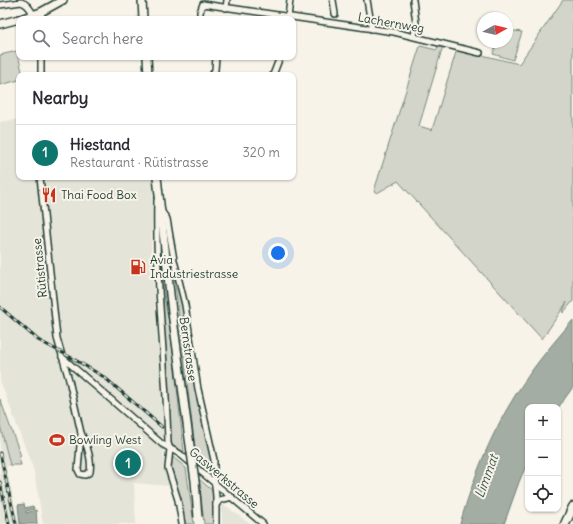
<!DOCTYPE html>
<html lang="en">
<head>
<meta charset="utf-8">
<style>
  :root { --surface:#fff; --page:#f2f2f3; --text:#2b2b33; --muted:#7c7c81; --line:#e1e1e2; --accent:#0f766e }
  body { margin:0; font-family:Delius,sans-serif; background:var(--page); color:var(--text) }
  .controls { position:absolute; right:12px; bottom:12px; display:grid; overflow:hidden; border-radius:8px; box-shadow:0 1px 3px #0004 }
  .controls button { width:36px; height:36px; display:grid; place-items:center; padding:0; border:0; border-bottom:1px solid var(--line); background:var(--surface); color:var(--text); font:20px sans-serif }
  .compass { position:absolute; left:477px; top:12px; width:36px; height:36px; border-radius:50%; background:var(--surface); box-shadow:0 1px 3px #0004; rotate:82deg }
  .you { position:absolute; left:278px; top:253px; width:14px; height:14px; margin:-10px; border:3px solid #fff; border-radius:50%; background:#1a73e8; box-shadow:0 0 0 6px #1a73e833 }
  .badge { display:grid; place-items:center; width:26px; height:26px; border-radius:50%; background:var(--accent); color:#fff; font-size:13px; font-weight:700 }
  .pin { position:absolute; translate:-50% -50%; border:2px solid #fff; box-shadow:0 1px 4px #0006 }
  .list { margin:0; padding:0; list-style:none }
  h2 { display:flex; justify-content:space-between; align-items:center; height:52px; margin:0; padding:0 16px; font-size:17px }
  h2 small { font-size:13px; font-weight:400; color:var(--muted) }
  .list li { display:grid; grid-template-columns:26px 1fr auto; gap:12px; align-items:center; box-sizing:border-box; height:56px; padding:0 16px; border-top:1px solid var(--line) }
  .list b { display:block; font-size:15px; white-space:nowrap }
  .list p { margin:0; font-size:13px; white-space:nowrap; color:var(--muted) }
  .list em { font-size:13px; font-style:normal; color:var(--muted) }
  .icon { flex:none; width:22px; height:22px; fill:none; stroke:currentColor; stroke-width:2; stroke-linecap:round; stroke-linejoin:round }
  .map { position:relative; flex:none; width:573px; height:524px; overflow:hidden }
  .search { position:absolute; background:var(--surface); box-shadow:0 1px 3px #0004; left:16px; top:16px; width:280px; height:44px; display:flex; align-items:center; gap:10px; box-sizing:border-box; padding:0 14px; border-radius:8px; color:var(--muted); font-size:15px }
  .panel { position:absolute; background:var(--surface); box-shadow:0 1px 3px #0004; left:16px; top:72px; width:280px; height:108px; border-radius:8px }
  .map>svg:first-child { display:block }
  .built { fill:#e5e4d9 }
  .green { fill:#d3d5ca; stroke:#79897f }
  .water { fill:#a4ada3; stroke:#6f8077 }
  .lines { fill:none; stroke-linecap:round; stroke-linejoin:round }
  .minor-casing { stroke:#1f3d34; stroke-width:8 }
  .major-casing { stroke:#1f3d34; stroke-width:10 }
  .highway-casing { stroke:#1f3d34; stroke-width:11 }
  .minor { stroke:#f7f3e8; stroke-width:5 }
  .major { stroke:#f7f3e8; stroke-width:7 }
  .highway { stroke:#f7f3e8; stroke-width:8 }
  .rail-casing { stroke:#1f3d34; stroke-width:3 }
  .rail { stroke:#f7f3e8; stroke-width:1.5; stroke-dasharray:4.5; stroke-linecap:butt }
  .major-bridge-casing { stroke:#1f3d34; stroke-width:10; stroke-linecap:butt }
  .major-bridge { stroke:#f7f3e8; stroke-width:7 }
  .labels { text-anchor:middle; stroke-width:4; stroke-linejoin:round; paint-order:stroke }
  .street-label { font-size:12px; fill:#1f3d34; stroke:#f7f3e8 }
  .poi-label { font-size:12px; fill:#1f3d34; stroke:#f7f3e8; text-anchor:start }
  .water-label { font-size:13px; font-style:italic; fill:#405950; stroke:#f7f3e8 }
</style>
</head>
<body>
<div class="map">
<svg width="573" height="524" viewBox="0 0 573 524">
  <rect width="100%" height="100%" fill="#f7f3e8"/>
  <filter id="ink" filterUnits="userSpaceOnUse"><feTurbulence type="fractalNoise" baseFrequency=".025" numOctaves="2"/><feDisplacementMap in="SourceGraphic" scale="8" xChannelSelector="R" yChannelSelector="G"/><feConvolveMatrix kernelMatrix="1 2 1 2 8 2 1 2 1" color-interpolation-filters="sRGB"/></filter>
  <g filter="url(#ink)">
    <g class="built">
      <polygon points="19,119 19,177 152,177 153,186 151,254 161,381 164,465 169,486 134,483 136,524 43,524 34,471 0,380 0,122"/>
      <polygon points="0,425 10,465 6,467 19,524 0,524"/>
      <polygon points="222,503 250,524 222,524"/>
    </g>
    <g class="green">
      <polygon points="563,0 573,0 573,301 563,313 563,311 567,302 542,339 398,181 377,193 374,191 420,46 437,50 438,45 443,46 419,126 432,130 457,49 519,64"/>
      <path d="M515 31 522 32 513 60 493 54 496 44 501 42H507C507 35 508 33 515 31Z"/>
      <polygon points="17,51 23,75 19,75 19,80 0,85 0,55"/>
      <path d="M159 239 165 302 171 333 184 452 172 445C166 431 169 406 168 388 166 339 159 289 159 239Z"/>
      <polygon points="174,276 176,276 183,305 197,398 212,460 211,468 205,470 197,464"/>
      <polygon points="0,399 21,456 19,457 21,465 10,465 0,425"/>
      <path d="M173 457 186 468 194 524H184C183 519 184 512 183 508 178 494 167 470 173 457Z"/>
      <polygon points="199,479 214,492 212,494 214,496 215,524 204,524"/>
    </g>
    <g class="water">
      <path d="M573 320V387L558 408 528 407V461L519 482 504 524H460C474 475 493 428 522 385 537 362 555 341 573 320Z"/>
      <polygon points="24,504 25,508 33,506 34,509 26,511 26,513 36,510 37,524 20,524 18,505"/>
    </g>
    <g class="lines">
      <g class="minor-casing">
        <g id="minor">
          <polyline points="333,0 335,14"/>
          <polyline points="367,0 372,29"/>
          <polyline points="413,0 416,23 414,36"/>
          <path d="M0 5 21 2C28 4 30 9 34 15"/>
          <polyline points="226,8 227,0"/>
          <polyline points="41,12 42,19"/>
          <polyline points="288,17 290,0"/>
          <polyline points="200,19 200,12 203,4 394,32 480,53"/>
          <polyline points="41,75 41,57"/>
          <polyline points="212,75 215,70 216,57"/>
          <polyline points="273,75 280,57"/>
          <polyline points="40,177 57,338 69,380 81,433"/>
          <path d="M157 200C155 281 166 362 168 443L170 449 168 468 178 500 182 524"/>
          <polyline points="162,212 167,219 174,260 185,305 198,389 214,460 214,475 216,497 216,524"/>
          <polyline points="62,357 162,444 180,454 263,524"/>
          <path d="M81 433C87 445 92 459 90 472L85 475 80 474 78 470Z"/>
          <polyline points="216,505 220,500 232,497"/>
        </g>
      </g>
      <g class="major-casing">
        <g id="major">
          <polyline points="142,0 143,19"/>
          <polyline points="20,19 41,12 63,0"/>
          <polyline points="0,24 19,19"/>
          <polyline points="147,57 148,75"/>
          <polyline points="157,177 172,312 188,431"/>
        </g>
      </g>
      <g class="highway-casing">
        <polyline id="highway" points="565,524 573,507"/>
      </g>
      <use href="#minor" class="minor"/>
      <use href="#major" class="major"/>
      <use href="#highway" class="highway"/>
      <g class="rail-casing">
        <g id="rail">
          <polyline points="0,307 38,340 72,358 104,377 162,427"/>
          <polyline points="0,453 16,524"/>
          <polyline points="0,482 9,524"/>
        </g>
      </g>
      <use href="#rail" class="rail"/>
      <g class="major-bridge-casing">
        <polyline id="major-bridge" points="188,431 195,481 198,517"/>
      </g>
      <use href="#major-bridge" class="major-bridge"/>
    </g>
  </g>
  <defs>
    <g id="restaurant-bare" transform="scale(1.2)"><path d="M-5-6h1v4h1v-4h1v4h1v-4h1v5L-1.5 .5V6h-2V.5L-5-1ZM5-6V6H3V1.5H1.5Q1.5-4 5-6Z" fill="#c8321e" stroke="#f7f3e8" stroke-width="2.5" paint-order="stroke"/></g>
    <g id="fuel-bare" transform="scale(1.2)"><path d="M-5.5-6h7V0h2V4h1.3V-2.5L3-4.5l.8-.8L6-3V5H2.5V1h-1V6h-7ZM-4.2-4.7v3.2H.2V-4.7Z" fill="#c8321e" stroke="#f7f3e8" stroke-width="2.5" paint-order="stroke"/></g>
    <g id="stadium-bare" transform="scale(1.2)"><path d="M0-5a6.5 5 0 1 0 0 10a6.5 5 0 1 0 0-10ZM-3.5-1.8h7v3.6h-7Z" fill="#c8321e" stroke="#f7f3e8" stroke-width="2.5" paint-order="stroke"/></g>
  </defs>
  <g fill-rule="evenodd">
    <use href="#restaurant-bare" x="49" y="195"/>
    <use href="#fuel-bare" x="138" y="267"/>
    <use href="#stadium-bare" x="57" y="440"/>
  </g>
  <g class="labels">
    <g class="street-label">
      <text transform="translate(391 23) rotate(10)" y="4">Lachernweg</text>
      <text transform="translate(40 268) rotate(-96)" y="4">Rütistrasse</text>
      <text transform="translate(188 349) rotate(82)" y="4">Bernstrasse</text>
      <text transform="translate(224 478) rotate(40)" y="4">Gaswerkstrasse</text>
    </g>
    <g class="poi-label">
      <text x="61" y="199">Thai Food Box</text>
      <text x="150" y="264">Avia<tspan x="150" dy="14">Industriestrasse</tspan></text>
      <text x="69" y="444">Bowling West</text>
    </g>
    <g class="water-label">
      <text transform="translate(486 476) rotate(-70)" y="5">Limmat</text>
    </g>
  </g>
</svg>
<div class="controls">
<button>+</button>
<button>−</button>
<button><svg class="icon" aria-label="locate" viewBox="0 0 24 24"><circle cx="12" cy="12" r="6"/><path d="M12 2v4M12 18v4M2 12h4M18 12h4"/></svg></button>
</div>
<svg class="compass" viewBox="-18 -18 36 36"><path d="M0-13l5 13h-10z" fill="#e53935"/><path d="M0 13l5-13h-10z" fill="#7c7c81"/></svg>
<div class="you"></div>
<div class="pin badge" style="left:128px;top:463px">1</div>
<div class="search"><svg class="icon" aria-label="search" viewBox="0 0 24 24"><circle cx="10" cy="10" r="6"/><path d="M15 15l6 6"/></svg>Search here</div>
<section class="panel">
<h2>Nearby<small></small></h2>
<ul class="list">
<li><span class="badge">1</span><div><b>Hiestand</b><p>Restaurant · Rütistrasse</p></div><em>320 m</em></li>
</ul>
</section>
</div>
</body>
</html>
